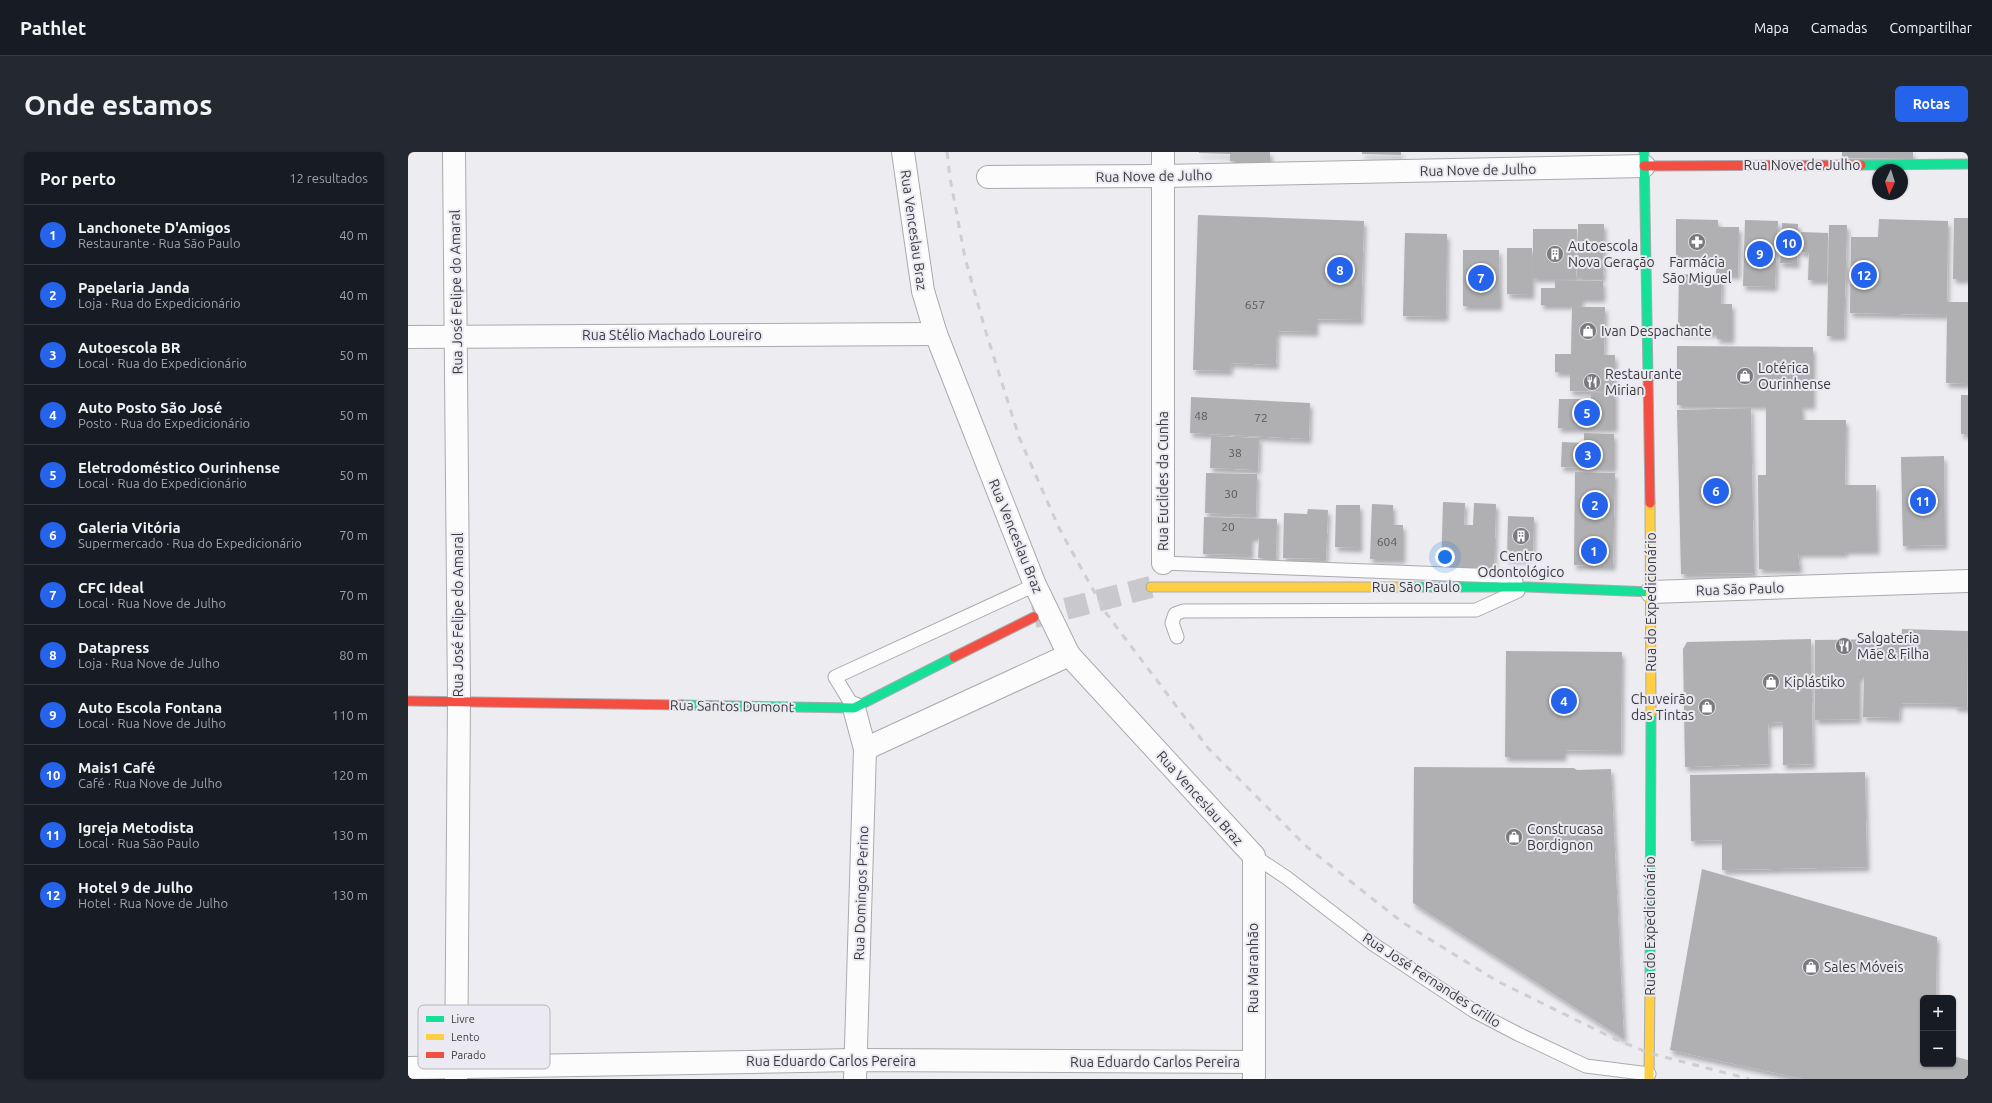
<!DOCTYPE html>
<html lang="pt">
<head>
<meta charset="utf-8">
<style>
  :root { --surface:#171b24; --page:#242831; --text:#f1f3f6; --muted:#9ea1a6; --line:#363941; --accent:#2563eb }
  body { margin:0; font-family:Ubuntu,sans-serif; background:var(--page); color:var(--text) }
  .controls { position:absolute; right:12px; bottom:12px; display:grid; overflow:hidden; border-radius:6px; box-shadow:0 1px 3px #0004 }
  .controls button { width:36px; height:36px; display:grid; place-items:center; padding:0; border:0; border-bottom:1px solid var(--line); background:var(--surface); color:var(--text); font:20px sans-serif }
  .compass { position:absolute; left:1464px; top:12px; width:36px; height:36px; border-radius:50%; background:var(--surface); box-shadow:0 1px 3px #0004; rotate:184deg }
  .you { position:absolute; left:1037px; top:405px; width:14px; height:14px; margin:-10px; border:3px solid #fff; border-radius:50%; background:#1a73e8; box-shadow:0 0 0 6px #1a73e833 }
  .badge { display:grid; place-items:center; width:26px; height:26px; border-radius:50%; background:var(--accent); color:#fff; font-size:13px; font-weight:700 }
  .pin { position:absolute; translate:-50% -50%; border:2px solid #fff; box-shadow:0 1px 4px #0006 }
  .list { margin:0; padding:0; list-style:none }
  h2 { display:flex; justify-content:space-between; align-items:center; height:52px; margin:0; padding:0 16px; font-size:17px }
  h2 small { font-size:13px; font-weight:400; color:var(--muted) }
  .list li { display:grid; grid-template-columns:26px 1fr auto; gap:12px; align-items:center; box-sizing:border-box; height:60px; padding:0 16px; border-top:1px solid var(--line) }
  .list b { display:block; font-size:15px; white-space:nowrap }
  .list p { margin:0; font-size:13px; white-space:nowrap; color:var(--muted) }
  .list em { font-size:13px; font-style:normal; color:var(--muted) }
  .map { position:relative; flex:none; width:1560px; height:927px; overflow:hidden; border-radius:6px }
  header { display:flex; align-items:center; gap:24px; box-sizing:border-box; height:56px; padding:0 20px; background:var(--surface); border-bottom:1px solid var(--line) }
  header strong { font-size:19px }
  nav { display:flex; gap:22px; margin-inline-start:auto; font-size:14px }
  .intro { display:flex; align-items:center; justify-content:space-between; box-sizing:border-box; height:96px; padding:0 24px }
  h1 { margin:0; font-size:28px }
  .button { padding:10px 18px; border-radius:6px; background:var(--accent); color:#fff; font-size:14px; font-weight:700 }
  main { display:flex; gap:24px; padding:0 24px }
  aside { flex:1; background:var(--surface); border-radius:6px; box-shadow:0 1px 3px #0004 }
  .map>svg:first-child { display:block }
  .building { fill:#b0b0b3; filter:url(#shadow) }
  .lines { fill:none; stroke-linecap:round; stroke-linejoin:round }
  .secondary-tunnel { stroke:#c9c9cd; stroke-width:22; stroke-dasharray:22 11; stroke-linecap:butt }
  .lane-casing { stroke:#abaaae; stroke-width:15 }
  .street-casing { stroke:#abaaae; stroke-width:24 }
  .fast-casing { stroke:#abaaae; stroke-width:11 }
  .slow-casing { stroke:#abaaae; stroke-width:11 }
  .jam-casing { stroke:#abaaae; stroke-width:11 }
  .lane { stroke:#fcfcfd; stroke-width:13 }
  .street { stroke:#fcfcfd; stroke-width:22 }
  .fast { stroke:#16e098; stroke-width:9 }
  .slow { stroke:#ffcf43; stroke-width:9 }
  .jam { stroke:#f24e42; stroke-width:9 }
  .rail { stroke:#cfcfd0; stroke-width:3; stroke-dasharray:7 7; stroke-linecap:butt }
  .labels { text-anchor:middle; stroke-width:4; stroke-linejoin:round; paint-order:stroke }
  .number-label { font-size:12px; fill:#59585c }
  .street-label { font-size:14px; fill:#3c3b3f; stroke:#ebeaf3 }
  .poi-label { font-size:14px; fill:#3c3b3f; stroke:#ebeaf3; text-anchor:start }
  .key { fill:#ebeaf3; stroke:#b6b6bd; stroke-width:1 }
  .key-label { font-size:11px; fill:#3c3b3f }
</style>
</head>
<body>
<header>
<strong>Pathlet</strong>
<nav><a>Mapa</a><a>Camadas</a><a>Compartilhar</a></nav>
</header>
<div class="intro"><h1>Onde estamos</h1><a class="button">Rotas</a></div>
<main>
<aside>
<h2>Por perto<small>12 resultados</small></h2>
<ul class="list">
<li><span class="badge">1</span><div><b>Lanchonete D'Amigos</b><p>Restaurante · Rua São Paulo</p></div><em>40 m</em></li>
<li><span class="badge">2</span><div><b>Papelaria Janda</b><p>Loja · Rua do Expedicionário</p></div><em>40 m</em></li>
<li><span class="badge">3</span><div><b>Autoescola BR</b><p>Local · Rua do Expedicionário</p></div><em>50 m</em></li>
<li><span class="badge">4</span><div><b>Auto Posto São José</b><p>Posto · Rua do Expedicionário</p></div><em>50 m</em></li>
<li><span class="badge">5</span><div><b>Eletrodoméstico Ourinhense</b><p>Local · Rua do Expedicionário</p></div><em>50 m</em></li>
<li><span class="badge">6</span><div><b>Galeria Vitória</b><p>Supermercado · Rua do Expedicionário</p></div><em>70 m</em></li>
<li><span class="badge">7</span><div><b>CFC Ideal</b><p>Local · Rua Nove de Julho</p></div><em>70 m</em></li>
<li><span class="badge">8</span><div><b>Datapress</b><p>Loja · Rua Nove de Julho</p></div><em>80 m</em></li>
<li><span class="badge">9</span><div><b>Auto Escola Fontana</b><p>Local · Rua Nove de Julho</p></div><em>110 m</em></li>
<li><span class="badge">10</span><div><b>Mais1 Café</b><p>Café · Rua Nove de Julho</p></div><em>120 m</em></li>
<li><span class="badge">11</span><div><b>Igreja Metodista</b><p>Local · Rua São Paulo</p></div><em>130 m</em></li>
<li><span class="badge">12</span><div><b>Hotel 9 de Julho</b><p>Hotel · Rua Nove de Julho</p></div><em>130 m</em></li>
</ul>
</aside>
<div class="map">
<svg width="1560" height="927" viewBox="0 0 1560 927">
  <defs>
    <filter id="shadow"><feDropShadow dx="2.5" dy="4.5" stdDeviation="2" flood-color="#0004"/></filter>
  </defs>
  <rect width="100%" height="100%" fill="#ececf1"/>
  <g class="building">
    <polygon points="791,0 862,0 862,9 822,9 822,2 791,1"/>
    <polygon points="954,0 993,0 993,3 954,2"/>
    <polygon points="1434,0 1505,0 1505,7 1434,6"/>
    <polygon points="790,63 956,69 953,168 908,167 908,180 869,179 868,213 823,211 822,219 785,218"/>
    <polygon points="1546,66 1560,66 1560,127 1545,127"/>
    <polygon points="1268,67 1310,68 1310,75 1331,75 1330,123 1308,122 1309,106 1268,106"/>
    <polygon points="1471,67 1540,69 1539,150 1560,150 1560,232 1538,231 1539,163 1442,161 1443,85 1470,85"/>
    <polygon points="1337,68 1370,69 1367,135 1335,134"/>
    <polygon points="1374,71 1390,72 1389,112 1372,111"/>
    <polygon points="1170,72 1196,72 1195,126 1169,126"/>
    <polygon points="1421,73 1439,73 1436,184 1419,184"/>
    <polygon points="1125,77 1169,77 1168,126 1125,126"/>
    <polygon points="1393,80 1420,81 1419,128 1400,128 1401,101 1392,100"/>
    <polygon points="997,81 1039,82 1038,165 995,164"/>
    <polygon points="1099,96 1124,96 1124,143 1099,142"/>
    <polygon points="1055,98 1091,98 1092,154 1055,154"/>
    <polygon points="1271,122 1314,124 1313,152 1324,152 1324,187 1309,187 1309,181 1270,180"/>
    <polygon points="1147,128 1195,129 1195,146 1173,146 1173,153 1133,153 1133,136 1147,136"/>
    <polygon points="1164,155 1197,155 1196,203 1207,203 1206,240 1162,239 1162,220 1147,220 1147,202 1163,202"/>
    <polygon points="1269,194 1405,195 1405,253 1269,253"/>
    <polygon points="1183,240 1207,241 1207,276 1150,276 1151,247 1183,247"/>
    <rect x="1553" y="243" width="7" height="39"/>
    <polygon points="783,245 902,251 901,287 782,281"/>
    <polygon points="1358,254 1394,254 1394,268 1438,268 1437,333 1468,333 1469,398 1438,398 1437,401 1390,401 1392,417 1351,417 1350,323 1358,323"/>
    <polygon points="1343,256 1346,421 1273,422 1269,258"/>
    <polygon points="1176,281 1206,282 1206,316 1153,315 1154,290 1176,291"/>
    <polygon points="803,284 851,286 850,318 802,316"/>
    <polygon points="1536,304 1537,393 1495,394 1493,305"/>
    <polygon points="1167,320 1207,321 1205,414 1166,413"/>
    <polygon points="798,321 849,322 848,363 797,361"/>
    <polygon points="1035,350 1057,351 1056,373 1065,373 1066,351 1088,352 1086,422 1033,421"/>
    <polygon points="964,352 985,353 985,373 995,373 995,407 962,407"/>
    <polygon points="928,353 952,353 952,396 927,395"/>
    <polygon points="900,357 920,358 918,407 875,406 876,361 899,362"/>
    <polygon points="1100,364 1126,365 1125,402 1117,407 1099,407"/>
    <polygon points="796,365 869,367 868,406 850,406 851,385 843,385 843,403 795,402"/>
    <polygon points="1494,477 1560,479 1559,556 1547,555 1547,552 1492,551 1491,566 1455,565 1456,524 1451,524 1451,567 1407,568 1407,488 1493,487"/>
    <polygon points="1403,487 1405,612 1375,613 1375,570 1360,571 1361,612 1277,615 1275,497 1279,490"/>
    <polygon points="1098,499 1214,500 1213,599 1156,598 1156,605 1097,605"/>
    <polygon points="1006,615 1166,616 1169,618 1203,617 1216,887 1005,751"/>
    <polygon points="1457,620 1459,715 1314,718 1314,688 1283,689 1282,623"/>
    <polygon points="1294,717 1529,785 1528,846 1515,846 1515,912 1545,912 1545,904 1560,908 1560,927 1395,927 1262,898"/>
  </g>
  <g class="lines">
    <polyline class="secondary-tunnel" points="626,465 743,435"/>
    <g class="lane-casing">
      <g id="lane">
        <polyline points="755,411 1091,424 1108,430"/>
        <polyline points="769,485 764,471 767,462 775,459 1068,458 1110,439"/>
        <polyline points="446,556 427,525 627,433"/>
        <polyline points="846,704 879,726 965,792 1066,859 1110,882 1178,914 1241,922"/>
      </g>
    </g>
    <g class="street-casing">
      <g id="street">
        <polyline points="46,0 51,548 48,927"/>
        <polyline points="495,0 515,139 528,182 627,433 661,503 846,704 846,927"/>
        <polyline points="580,25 755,24 1236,14"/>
        <polyline points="0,185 528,182"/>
        <polyline points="755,411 755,0"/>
        <polyline points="1244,440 1560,429"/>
        <polyline points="446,556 457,597 447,927"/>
        <polyline points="457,597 661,503"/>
        <polyline points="0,916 447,908 845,910"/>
      </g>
    </g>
    <g class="fast-casing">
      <g id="fast">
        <polyline points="1236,0 1240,223"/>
        <polyline points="1453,13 1560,12"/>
        <polyline points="992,435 1119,435 1244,440"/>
        <polyline points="274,553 446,556 546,505"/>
        <polyline points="1242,834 1243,561"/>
      </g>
    </g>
    <g class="slow-casing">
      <g id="slow">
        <polyline points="1242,351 1243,561"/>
        <polyline points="743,435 992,435"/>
        <polyline points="1241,927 1242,834"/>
      </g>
    </g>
    <g class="jam-casing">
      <g id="jam">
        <polyline points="1236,14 1453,13"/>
        <polyline points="1240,223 1242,351"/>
        <polyline points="546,505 626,465"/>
        <polyline points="0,549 274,553"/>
      </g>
    </g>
    <use href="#lane" class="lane"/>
    <use href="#street" class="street"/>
    <use href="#fast" class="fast"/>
    <use href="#slow" class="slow"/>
    <use href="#jam" class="jam"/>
    <polyline class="rail" points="539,0 542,26 557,106 577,177 611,285 651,376 698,461 800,596 899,695 994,770 1089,829 1207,887 1241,901 1341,927"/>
  </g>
  <defs>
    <g id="pharmacy-disc" transform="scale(0.9)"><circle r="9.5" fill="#7a797d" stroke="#ebeaf3"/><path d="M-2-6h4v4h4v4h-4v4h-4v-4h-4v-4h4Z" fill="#fff"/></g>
    <g id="building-disc" transform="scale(0.9)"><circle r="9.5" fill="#7a797d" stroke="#ebeaf3"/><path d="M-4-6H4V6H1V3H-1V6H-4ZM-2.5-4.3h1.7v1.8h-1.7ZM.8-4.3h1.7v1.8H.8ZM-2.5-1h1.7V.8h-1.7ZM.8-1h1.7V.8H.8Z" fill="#fff"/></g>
    <g id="shop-disc" transform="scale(0.9)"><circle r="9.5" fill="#7a797d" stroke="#ebeaf3"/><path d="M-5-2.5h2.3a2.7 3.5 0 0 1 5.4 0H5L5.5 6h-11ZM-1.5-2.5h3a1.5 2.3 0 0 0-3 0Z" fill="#fff"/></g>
    <g id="restaurant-disc" transform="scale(0.9)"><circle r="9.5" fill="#7a797d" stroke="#ebeaf3"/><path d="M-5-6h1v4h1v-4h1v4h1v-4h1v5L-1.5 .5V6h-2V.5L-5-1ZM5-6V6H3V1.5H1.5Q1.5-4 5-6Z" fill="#fff"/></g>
  </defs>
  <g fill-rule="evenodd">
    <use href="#pharmacy-disc" x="1289" y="90"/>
    <use href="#building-disc" x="1147" y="102"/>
    <use href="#shop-disc" x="1180" y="179"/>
    <use href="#shop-disc" x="1337" y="224"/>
    <use href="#restaurant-disc" x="1184" y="230"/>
    <use href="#building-disc" x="1113" y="384"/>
    <use href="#restaurant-disc" x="1436" y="494"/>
    <use href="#shop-disc" x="1363" y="530"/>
    <use href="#shop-disc" x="1299" y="555"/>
    <use href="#shop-disc" x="1106" y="685"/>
    <use href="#shop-disc" x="1403" y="815"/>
  </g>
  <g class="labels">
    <g class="number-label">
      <text x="847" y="157">657</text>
      <text x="793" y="268">48</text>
      <text x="853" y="270">72</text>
      <text x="827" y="305">38</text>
      <text x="823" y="346">30</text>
      <text x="820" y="379">20</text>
      <text x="979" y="394">604</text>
    </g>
    <g class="street-label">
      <text x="1394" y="18">Rua Nove de Julho</text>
      <text transform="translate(1070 18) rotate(-1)" y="5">Rua Nove de Julho</text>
      <text transform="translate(746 24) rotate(-1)" y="5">Rua Nove de Julho</text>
      <text transform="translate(506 78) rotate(82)" y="5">Rua Venceslau Braz</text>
      <text transform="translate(48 140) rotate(-91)" y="5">Rua José Felipe do Amaral</text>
      <text x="264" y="188">Rua Stélio Machado Loureiro</text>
      <text transform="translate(755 329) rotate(-90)" y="5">Rua Euclides da Cunha</text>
      <text transform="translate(608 384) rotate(68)" y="5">Rua Venceslau Braz</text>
      <text x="1008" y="440">Rua São Paulo</text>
      <text transform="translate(1332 437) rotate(-2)" y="5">Rua São Paulo</text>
      <text transform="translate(1243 450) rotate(-90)" y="5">Rua do Expedicionário</text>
      <text transform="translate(50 463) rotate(-90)" y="5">Rua José Felipe do Amaral</text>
      <text transform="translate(324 554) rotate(1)" y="5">Rua Santos Dumont</text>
      <text transform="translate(792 646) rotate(48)" y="5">Rua Venceslau Braz</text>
      <text transform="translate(453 741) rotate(-88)" y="5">Rua Domingos Perino</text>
      <text transform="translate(1242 774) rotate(-90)" y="5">Rua do Expedicionário</text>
      <text transform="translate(845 816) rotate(-90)" y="5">Rua Maranhão</text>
      <text transform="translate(1024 828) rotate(33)" y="5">Rua José Fernandes Grillo</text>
      <text x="423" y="914">Rua Eduardo Carlos Pereira</text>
      <text x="747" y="915">Rua Eduardo Carlos Pereira</text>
    </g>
    <g class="poi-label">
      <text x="1160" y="99">Autoescola<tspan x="1160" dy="16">Nova Geração</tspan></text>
      <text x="1289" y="115" text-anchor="middle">Farmácia<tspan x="1289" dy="16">São Miguel</tspan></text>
      <text x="1193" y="184">Ivan Despachante</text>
      <text x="1350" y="221">Lotérica<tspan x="1350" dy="16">Ourinhense</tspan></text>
      <text x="1197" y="227">Restaurante<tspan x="1197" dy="16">Mirian</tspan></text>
      <text x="1113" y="409" text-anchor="middle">Centro<tspan x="1113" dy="16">Odontológico</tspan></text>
      <text x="1449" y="491">Salgateria<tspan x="1449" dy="16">Mãe &amp; Filha</tspan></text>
      <text x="1376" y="535">Kiplástiko</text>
      <text x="1286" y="552" text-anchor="end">Chuveirão<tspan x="1286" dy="16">das Tintas</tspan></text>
      <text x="1119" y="682">Construcasa<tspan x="1119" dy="16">Bordignon</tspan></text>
      <text x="1416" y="820">Sales Móveis</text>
    </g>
  </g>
  <rect x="10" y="853" width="132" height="64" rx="6" class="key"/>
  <rect x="18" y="864" width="18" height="6" fill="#16e098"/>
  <rect x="18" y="882" width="18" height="6" fill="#ffcf43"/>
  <rect x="18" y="900" width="18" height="6" fill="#f24e42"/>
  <g class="key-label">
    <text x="43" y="871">Livre</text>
    <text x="43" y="889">Lento</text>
    <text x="43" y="907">Parado</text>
  </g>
</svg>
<div class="controls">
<button>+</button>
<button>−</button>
</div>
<svg class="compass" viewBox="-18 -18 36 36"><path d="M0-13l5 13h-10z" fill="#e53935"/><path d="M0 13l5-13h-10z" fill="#9ea1a6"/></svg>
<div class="you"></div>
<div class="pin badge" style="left:1186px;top:399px">1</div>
<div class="pin badge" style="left:1187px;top:353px">2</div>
<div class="pin badge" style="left:1180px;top:303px">3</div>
<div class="pin badge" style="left:1156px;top:549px">4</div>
<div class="pin badge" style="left:1179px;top:261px">5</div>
<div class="pin badge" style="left:1308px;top:339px">6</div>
<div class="pin badge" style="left:1073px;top:126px">7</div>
<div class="pin badge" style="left:932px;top:118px">8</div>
<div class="pin badge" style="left:1352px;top:102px">9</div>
<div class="pin badge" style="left:1381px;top:91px">10</div>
<div class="pin badge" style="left:1515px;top:349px">11</div>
<div class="pin badge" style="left:1456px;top:123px">12</div>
</div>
</main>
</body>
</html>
